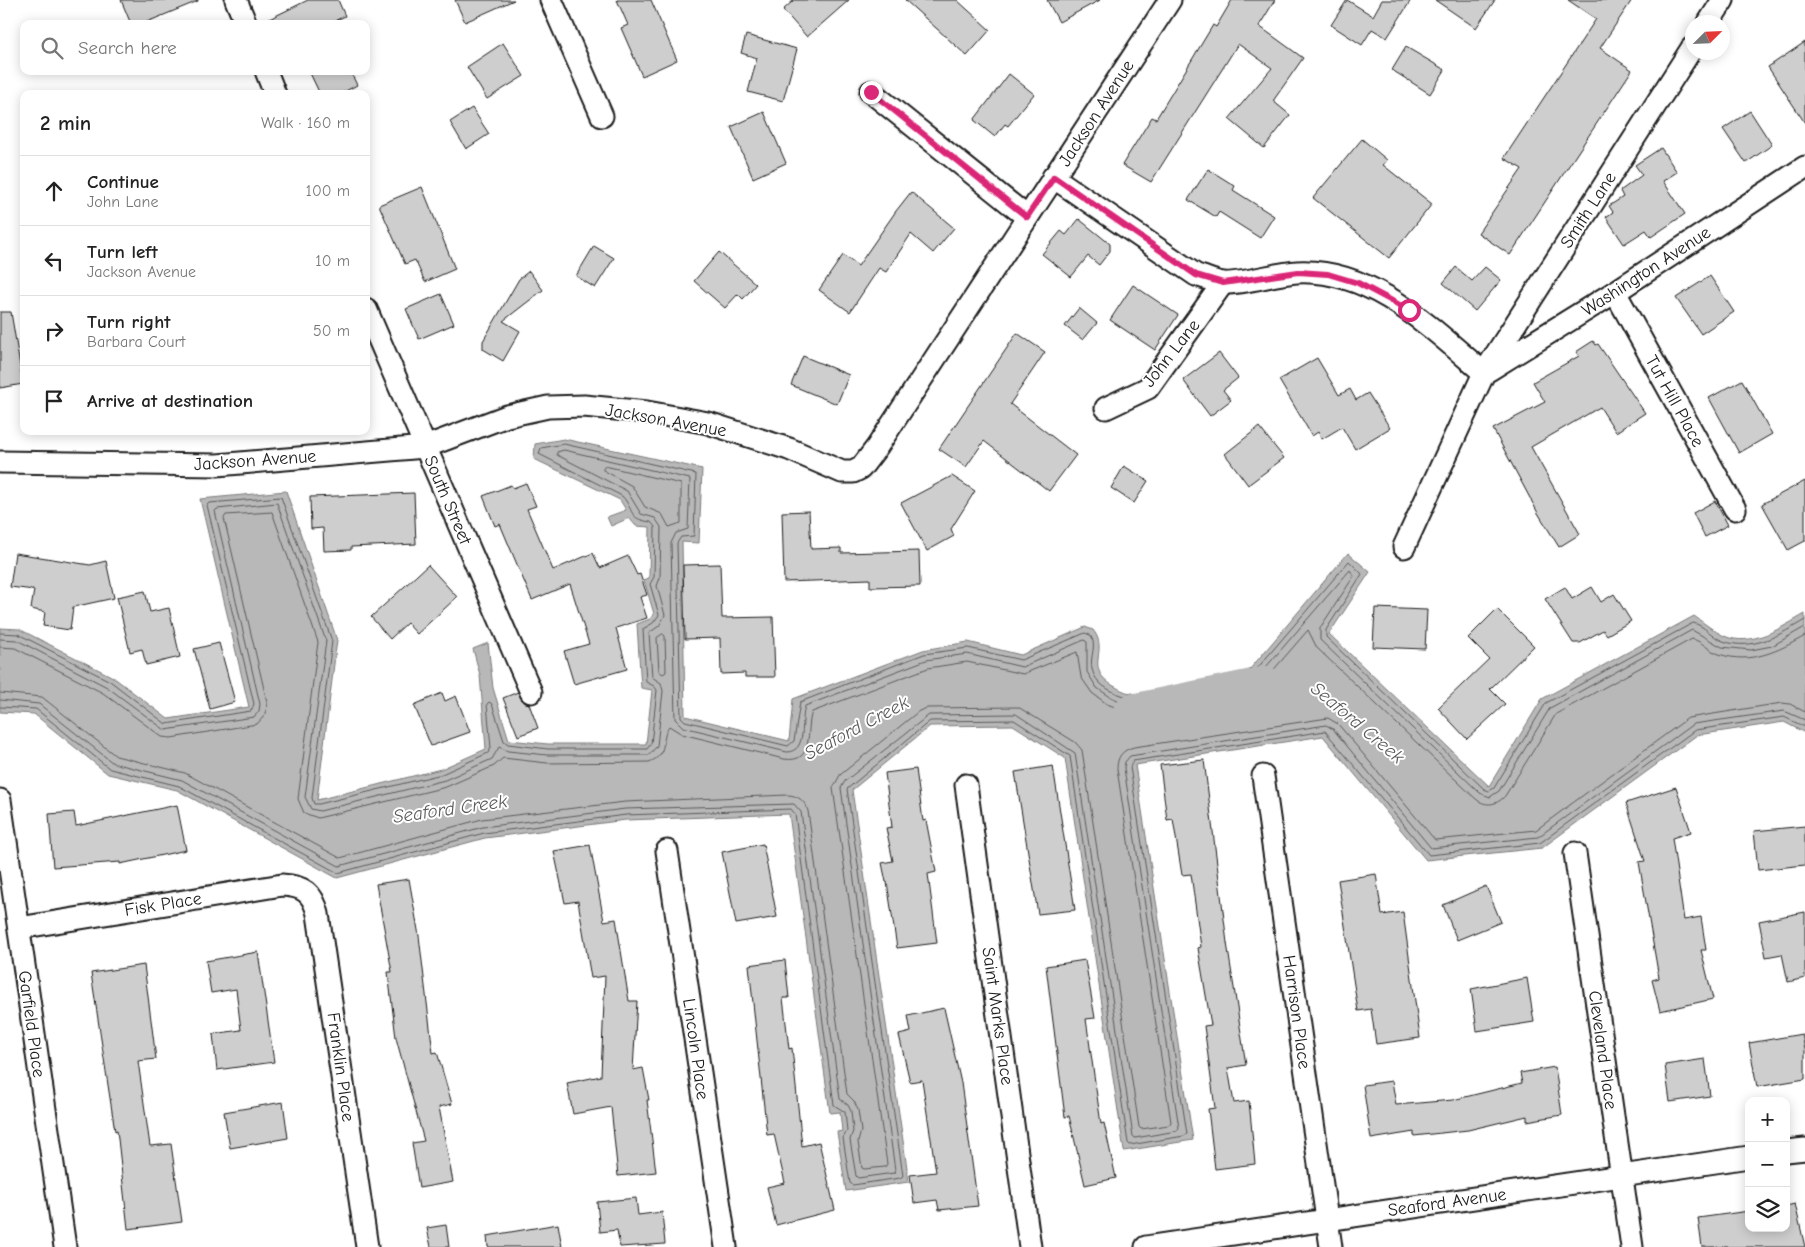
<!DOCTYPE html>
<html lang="en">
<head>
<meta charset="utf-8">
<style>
  :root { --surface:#fff; --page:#f2f2f2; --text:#222; --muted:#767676; --line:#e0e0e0 }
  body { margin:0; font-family:"Comic Neue",sans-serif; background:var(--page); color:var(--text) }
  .controls { position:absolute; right:15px; bottom:15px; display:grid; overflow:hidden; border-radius:10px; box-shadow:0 2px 12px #0003 }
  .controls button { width:45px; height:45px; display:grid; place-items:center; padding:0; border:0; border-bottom:1px solid var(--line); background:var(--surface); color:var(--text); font:25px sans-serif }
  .compass { position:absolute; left:1685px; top:15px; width:45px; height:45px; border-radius:50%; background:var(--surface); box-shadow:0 2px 12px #0003; rotate:66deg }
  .stop { position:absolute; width:15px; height:15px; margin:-11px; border:4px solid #db2777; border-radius:50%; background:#fff }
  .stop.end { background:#db2777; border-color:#fff; box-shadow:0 1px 5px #0008 }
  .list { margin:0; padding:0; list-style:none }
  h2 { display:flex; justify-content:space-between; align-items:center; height:65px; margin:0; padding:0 20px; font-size:21px }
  h2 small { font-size:16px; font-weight:400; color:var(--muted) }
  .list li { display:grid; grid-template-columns:32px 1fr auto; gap:15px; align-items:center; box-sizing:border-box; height:70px; padding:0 20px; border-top:1px solid var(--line) }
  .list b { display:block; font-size:19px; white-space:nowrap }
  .list p { margin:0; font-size:16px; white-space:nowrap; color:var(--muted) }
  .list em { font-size:16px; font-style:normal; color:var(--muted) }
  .icon { flex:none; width:28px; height:28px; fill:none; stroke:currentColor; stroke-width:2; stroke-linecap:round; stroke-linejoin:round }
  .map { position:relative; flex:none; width:1805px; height:1247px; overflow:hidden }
  .search { position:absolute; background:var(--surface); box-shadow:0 2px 12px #0003; left:20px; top:20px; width:350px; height:55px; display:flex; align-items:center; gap:12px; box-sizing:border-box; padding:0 18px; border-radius:10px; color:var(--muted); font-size:19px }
  .panel { position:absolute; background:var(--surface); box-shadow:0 2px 12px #0003; left:20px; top:90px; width:350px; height:345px; border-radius:10px }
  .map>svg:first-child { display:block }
  .water { fill:#b8b8b8; stroke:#7a7a7a }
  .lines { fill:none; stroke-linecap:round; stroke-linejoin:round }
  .shore { stroke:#5a5a5a; stroke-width:1 }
  .river { stroke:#b8b8b8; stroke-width:45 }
  .building { fill:#cecece; stroke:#1c1c1c }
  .minor-casing { stroke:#1c1c1c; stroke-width:25 }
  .minor { stroke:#fff; stroke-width:21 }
  .route { stroke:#db2777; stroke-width:6 }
  .labels { text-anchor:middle; stroke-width:4; stroke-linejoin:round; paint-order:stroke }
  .street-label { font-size:18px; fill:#1c1c1c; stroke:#fff }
  .water-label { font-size:19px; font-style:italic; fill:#5a5a5a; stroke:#fff }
</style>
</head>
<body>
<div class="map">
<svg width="1805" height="1247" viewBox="0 0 1805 1247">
  <rect width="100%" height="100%" fill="#fff"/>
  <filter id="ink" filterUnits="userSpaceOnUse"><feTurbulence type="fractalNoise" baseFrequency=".02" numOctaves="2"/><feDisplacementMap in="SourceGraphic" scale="10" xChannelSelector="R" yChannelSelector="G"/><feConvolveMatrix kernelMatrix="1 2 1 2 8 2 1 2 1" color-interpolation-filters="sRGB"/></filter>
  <g filter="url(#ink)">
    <path class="water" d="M564 439 702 469 699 543 682 542 685 716 789 741 793 699 923 650 968 642 1021 655 1085 627 1093 630C1112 653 1076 671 1126 692L1199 705 1245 675 1348 553 1370 572 1329 634 1489 786 1542 699 1694 616C1704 623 1714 631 1724 636 1752 648 1782 627 1805 614V733L1784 722 1697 735 1542 848 1426 860 1323 736 1135 765 1193 1140 1124 1151 1065 758 1013 725 930 726 852 790 909 1182 846 1191 837 1132 842 1131 840 1112 830 1113 789 814 626 820 485 838 337 878 177 790 108 774 34 714 0 712V628L19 629 113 677 168 719 249 707 200 499 286 491 337 640 317 800 441 769 486 749 480 675 473 649 488 643 493 688 509 740 548 744H646L652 690 641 688 637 624 650 619 654 614 644 580 649 578 650 527 636 526 629 518 611 526 607 517 626 510 620 500 534 459 535 444Z"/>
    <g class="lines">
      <g class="shore">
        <polygon points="605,466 681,484 681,523 669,527 662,514 645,507 632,486 603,470"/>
        <path d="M0 633 18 634 110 681 166 724 251 711 254 704 207 505 209 503 281 497 332 641 312 798 314 804H319L442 774 488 753 491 748 487 704 489 702 492 704 504 741 508 744 548 749H647L651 744 657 690 654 686 646 682 643 629 653 623 659 615 650 584 654 577 655 527 651 522C627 519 635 510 622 496L539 454 541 448 564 444 696 474 694 536 681 537 677 543 681 717 685 721 788 746 794 741 800 702 924 654 968 648 1021 660 1085 633 1090 635C1098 645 1089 657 1092 669 1098 697 1144 700 1166 704 1178 706 1190 710 1201 709L1249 678 1349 561 1362 574 1326 630V637L1484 789 1489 791 1494 788 1546 703 1693 623C1704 625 1712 637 1723 641 1753 652 1781 634 1805 620"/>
        <polygon points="663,634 665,636 666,672 663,674 659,671 657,638"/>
        <path d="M0 639 17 640 107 687 165 730 254 717 259 711 260 704 215 511 217 509 277 503 326 641 305 797 311 809 320 811 445 780 492 759 499 747 508 751 547 755H649L657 746 663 691 661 683 652 677 649 633 659 626 665 615 657 586 660 578 661 527 655 518 641 514 627 491 557 455V452L564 450 690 479 688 529 676 533 671 543 675 719 683 727 787 752C808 751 800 721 805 706L926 660 967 654 1022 667 1084 640 1087 642V672L1097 688 1109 696 1124 703 1203 715 1253 682 1350 570 1354 576 1320 628V640L1480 793 1490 797 1499 791 1550 708 1692 630 1722 647 1751 650 1772 646 1805 627"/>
        <path d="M0 647 15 648 103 693 162 737 171 738 257 724 266 714 267 702 224 518 226 515 272 512 318 642 298 799 304 813 318 818 446 787 494 766 503 758 547 763 649 762C669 755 660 739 669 726L682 734 784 759C816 764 805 729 812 712L928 668 967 662 1023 674 1077 652 1081 677 1092 693 1107 704 1123 710 1202 723 1257 689 1308 630 1317 648 1476 799C1486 807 1497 805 1505 796L1556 714 1692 639C1702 641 1709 651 1719 654 1751 665 1778 651 1805 636"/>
        <path d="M0 693 42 697 116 756 185 773 340 858 482 819 625 802 787 795C798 795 805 801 808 811L847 1094 854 1101 858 1110 861 1131 858 1142 862 1168 864 1169 885 1167 887 1164 833 788 840 775 919 711 927 708 1018 707 1075 742 1082 750 1139 1127 1141 1129 1169 1125 1171 1122 1117 769C1117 757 1122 750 1134 747L1328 718 1338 724 1435 840 1536 830 1688 718 1782 703 1790 704 1805 712"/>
        <polyline points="0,700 39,704 113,763 182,780 339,866 483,827 625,809 794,804 801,812 840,1099 848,1105 851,1111 853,1131 850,1140 856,1176 858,1178 894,1173 895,1170 841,788 845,781 929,715 1016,714 1075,753 1133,1136 1135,1138 1177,1131 1179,1128 1124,768 1125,762 1130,756 1326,725 1333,729 1431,848 1538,837 1693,724 1784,711 1805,720"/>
        <polyline points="0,707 36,709 110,769 179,786 338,873 484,833 626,815 791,809 795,814 834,1105 845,1112 847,1131 843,1138 850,1183 853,1185 900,1178 903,1176 847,789 930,721 1014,720 1070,756 1128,1143 1130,1145 1184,1136 1187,1134 1130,767 1133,761 1325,731 1429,855 1540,843 1695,730 1784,717 1805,727"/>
      </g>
      <polyline class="river" points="1134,716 1265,689"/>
    </g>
    <g class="building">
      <polygon points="121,0 198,0 198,1 142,24 131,24"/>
      <polygon points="308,0 338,0 345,16 328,24 259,24"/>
      <polygon points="455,0 514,0 465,22"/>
      <polygon points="617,0 651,0 677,60 642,76 621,28 628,25"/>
      <polygon points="794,0 849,0 807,37 783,10"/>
      <polygon points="905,0 957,0 990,30 967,56"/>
      <polygon points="1047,0 1100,0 1059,22"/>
      <polygon points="1232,0 1275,0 1259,26 1303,58 1273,101 1290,115 1264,148 1229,119 1272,68 1238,44 1151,182 1122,165 1152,117 1156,119 1213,25 1216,27"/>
      <polygon points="1347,0 1373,16 1382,0 1411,0 1387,38 1372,29 1362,45 1331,25"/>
      <polygon points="1435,0 1495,0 1476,28"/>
      <polygon points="1568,0 1632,0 1600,48 1632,70 1510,255 1478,233 1522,169 1504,158 1596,19"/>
      <polygon points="746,35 797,49 783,101 748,92 757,58 741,53"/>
      <polygon points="1805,42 1805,123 1768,67"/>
      <polygon points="503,43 524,76 487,99 467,67"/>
      <polygon points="1406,47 1445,70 1430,94 1392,70"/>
      <polygon points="309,71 350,71 357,85 340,94 320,94"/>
      <polygon points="1009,74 1034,94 1008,126 1005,124 995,137 974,120"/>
      <polygon points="472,108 489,134 466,149 450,122"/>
      <polygon points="1750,111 1772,145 1746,163 1723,129"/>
      <polygon points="764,112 786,163 753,178 731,127"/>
      <polygon points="1362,139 1387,160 1383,165 1432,204 1389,258 1313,198"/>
      <polygon points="1661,148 1677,172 1663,181 1685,214 1651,237 1646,230 1624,244 1606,217 1613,212 1609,206 1623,197 1620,191 1642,175 1635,165"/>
      <polygon points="1208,169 1235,186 1233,190 1274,216 1260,238 1219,212 1216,217 1188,200"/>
      <polygon points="422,187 455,269 425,282 415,260 405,264 379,205"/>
      <polygon points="911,192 954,228 933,253 911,234 886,272 879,268 850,312 819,290 843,255 858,266 896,211"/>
      <polygon points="1079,219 1110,244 1110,251 1099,265 1088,256 1071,277 1042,254 1061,231 1066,235"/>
      <polygon points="594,246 614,258 595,288 576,276"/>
      <polygon points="719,252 756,284 743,299 738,294 725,308 694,281"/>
      <polygon points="1456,267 1472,281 1485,267 1501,280 1475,311 1443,283"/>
      <polygon points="529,271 543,290 503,321 520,331 503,361 483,349 483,341 519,279"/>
      <polygon points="1710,276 1734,312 1701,334 1676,298"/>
      <polygon points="1133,285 1178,315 1155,350 1110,320"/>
      <polygon points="441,294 454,324 419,339 406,309"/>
      <polygon points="1079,308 1097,323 1083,340 1065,326"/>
      <polygon points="0,312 11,312 23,384 0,388"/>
      <polygon points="1017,333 1045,352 1010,404 1076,455 1049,491 984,441 966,467 939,449"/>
      <polygon points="1593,341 1596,345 1598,344 1645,413 1616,432 1600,407 1531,447 1580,534 1559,547 1538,513 1493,429 1545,402 1533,382 1579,356 1576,352"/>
      <polygon points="1219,353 1238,378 1223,390 1231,400 1210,416 1183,380"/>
      <polygon points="803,356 849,375 837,404 791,385"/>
      <polygon points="1317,358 1339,395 1350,389 1356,400 1368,393 1390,428 1355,449 1342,427 1322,439 1318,432 1312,436 1279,380"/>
      <polygon points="1742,380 1772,434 1739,453 1709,398"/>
      <polygon points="1259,427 1284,458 1248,485 1225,454"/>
      <polygon points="1124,466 1148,481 1134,503 1111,488"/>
      <polygon points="952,476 975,491 951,529 954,536 927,551 901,503"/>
      <polygon points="1805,481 1805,541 1788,550 1762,504"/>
      <polygon points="526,483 536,506 527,509 553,570 593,553 600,568 628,556 637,575 640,574 647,595 640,597 647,618 616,628 627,669 574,684 564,651 589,644 570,584 532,600 500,524 495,526 483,496 511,485 513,488"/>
      <polygon points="414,493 416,544 351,547 351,550 324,551 323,528 311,529 310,497"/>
      <polygon points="1715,501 1728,525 1705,537 1693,513"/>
      <polygon points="809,511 811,549 841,548 841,553 919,551 920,586 870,587 870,579 784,582 782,512"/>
      <polygon points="15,553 90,565 106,561 114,598 73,607 70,630 43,626 45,612 31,609 34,590 10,587"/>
      <polygon points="720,564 722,618 773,617 775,677 745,677 745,673 721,674 720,638 685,639 683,565"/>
      <polygon points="428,565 457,597 417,634 407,623 390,639 371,617"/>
      <polygon points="1565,587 1572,599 1592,587 1601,602 1614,594 1631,621 1607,635 1603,630 1580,643 1573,643 1545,599"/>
      <polygon points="145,591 150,612 169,608 180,657 146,665 142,649 130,652 117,597"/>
      <polygon points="1375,608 1427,610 1425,649 1373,647"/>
      <polygon points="1497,609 1534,646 1490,689 1505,704 1467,739 1438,708 1489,659 1468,638"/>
      <polygon points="219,643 235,702 210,709 194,649"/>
      <polygon points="518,692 523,702 529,704 538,728 518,736 503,698"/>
      <polygon points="442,693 445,701 456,696 470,732 431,746 414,705"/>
      <polygon points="1204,760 1227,943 1246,1065 1228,1068 1234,1103 1249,1101 1255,1164 1215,1169 1208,1109 1215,1108 1204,1026 1211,1025 1198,948 1201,947 1191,874 1182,875 1173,819 1167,820 1160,765"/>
      <polygon points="1053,766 1075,910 1038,914 1015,772"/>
      <polygon points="916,769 923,821 926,820 936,872 928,874 937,943 897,948 887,882 886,882 882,863 893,861 886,828 892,827 885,773"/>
      <polygon points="1676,787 1691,832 1672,838 1684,920 1701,917 1706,950 1701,950 1713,999 1660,1011 1652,980 1659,978 1639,862 1645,861 1626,803"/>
      <polygon points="177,805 186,850 120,864 120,862 53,867 49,814 74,812 76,826"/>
      <polygon points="1805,826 1805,865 1758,870 1754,831"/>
      <polygon points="763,844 777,917 736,924 722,852"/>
      <polygon points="590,845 604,921 616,919 629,1001 637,1001 633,1070 643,1068 649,1100 647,1100 656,1172 618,1176 611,1107 573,1114 567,1083 601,1076 605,976 591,978 578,901 565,903 554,851"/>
      <polygon points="1376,874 1382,915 1403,912 1420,1038 1376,1044 1371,1009 1358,1011 1338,880"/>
      <polygon points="409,879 419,936 433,1053 437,1052 452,1104 439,1107 453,1182 419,1188 412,1143 424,1141 396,1038 388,972 392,972 376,884"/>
      <polygon points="1486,886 1501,922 1457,940 1443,905"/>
      <polygon points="1805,912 1805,978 1788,982 1782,954 1766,957 1759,921"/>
      <polygon points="258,952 274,1062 217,1070 213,1034 241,1030 236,989 211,993 206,961"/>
      <polygon points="785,960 789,998 783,998 789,1049 792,1048 802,1146 819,1142 835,1210 776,1225 767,1187 785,1183 774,1134 767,1135 749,965"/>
      <polygon points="1085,960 1095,1018 1086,1019 1101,1124 1104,1123 1116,1178 1085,1185 1069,1116 1065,1117 1046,966"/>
      <polygon points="144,965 156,1059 138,1061 150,1146 171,1144 182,1222 128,1229 117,1130 115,1131 91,973"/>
      <polygon points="1527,978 1534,1022 1477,1031 1471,989"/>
      <polygon points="944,1008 961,1083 978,1206 939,1210 937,1200 914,1203 910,1175 936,1172 922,1080 910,1082 899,1035 911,1032 908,1016"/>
      <polygon points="1802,1034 1805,1050 1805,1079 1757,1087 1749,1043"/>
      <polygon points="1705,1059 1710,1096 1670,1102 1665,1065"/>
      <polygon points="1555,1067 1562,1115 1527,1121 1527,1116 1468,1130 1414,1136 1414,1132 1371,1139 1363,1085 1392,1081 1396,1105 1453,1100 1522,1083 1520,1073"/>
      <polygon points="283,1102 288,1138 230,1148 224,1112"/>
      <polygon points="636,1198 638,1215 662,1212 665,1244 620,1247 617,1230 600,1232 597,1202"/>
      <polygon points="1795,1204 1805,1247 1702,1247 1698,1218 1749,1211 1749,1228 1786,1228 1786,1206"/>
      <polygon points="558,1224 562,1247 488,1247 487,1236"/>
      <polygon points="446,1225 449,1247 431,1247 427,1228"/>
    </g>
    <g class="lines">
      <g class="minor-casing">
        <g id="minor">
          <polyline points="236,0 246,24"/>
          <polyline points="551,0 602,116"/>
          <polyline points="1709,22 1723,0"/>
          <polyline points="266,71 275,94"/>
          <polyline points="871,92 1027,217"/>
          <path d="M1053 177 1196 275C1204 277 1213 281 1222 283 1239 285 1277 273 1297 272 1372 268 1432 329 1484 373"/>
          <polyline points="1615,292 1735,509"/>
          <polyline points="366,309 531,692"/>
          <polyline points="1489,370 1615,292 1805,167"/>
          <polyline points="1106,408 1148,388 1223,283"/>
          <polyline points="0,462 217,465 425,447 507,416 548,407 584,406 647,412 708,423 789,449 842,472 853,472 861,468 877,447 1170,0"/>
          <polyline points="1404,547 1484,373 1692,48"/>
          <polyline points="1263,776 1331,1247"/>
          <polyline points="966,785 1030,1247"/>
          <polyline points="0,800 65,1247"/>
          <polyline points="667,851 726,1247"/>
          <polyline points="1575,853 1632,1247"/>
          <path d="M19 928 282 885C304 886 313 893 318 914L367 1247"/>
          <polyline points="1786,1151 1805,1149"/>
          <polyline points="1146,1247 1749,1157"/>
        </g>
      </g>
      <use href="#minor" class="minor"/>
    </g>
  </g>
  <g class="lines" filter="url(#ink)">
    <polyline class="route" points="871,92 1027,217 1054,177 1196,275 1223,283 1298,272 1328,274 1358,283 1409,310"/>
  </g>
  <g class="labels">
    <g class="street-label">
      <text transform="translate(1096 113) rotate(-57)" y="6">Jackson Avenue</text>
      <text transform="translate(1588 210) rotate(-57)" y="6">Smith Lane</text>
      <text transform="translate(1646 271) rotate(-33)" y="6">Washington Avenue</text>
      <text transform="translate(1171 353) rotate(-52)" y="6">John Lane</text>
      <text transform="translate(1675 401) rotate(61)" y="6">Tut Hill Place</text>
      <text transform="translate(666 420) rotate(10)" y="6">Jackson Avenue</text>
      <text transform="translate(255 460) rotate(-4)" y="6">Jackson Avenue</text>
      <text transform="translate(448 500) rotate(67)" y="6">South Street</text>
      <text transform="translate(163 904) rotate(-9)" y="6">Fisk Place</text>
      <text transform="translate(1297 1012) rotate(82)" y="6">Harrison Place</text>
      <text transform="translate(998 1016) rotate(82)" y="6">Saint Marks Place</text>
      <text transform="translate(32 1024) rotate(82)" y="6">Garfield Place</text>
      <text transform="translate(696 1049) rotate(82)" y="6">Lincoln Place</text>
      <text transform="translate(1603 1050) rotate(82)" y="6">Cleveland Place</text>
      <text transform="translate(341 1067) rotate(82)" y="6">Franklin Place</text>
      <text transform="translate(1447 1202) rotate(-8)" y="6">Seaford Avenue</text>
    </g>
    <g class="water-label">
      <text transform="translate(1358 722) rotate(40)" y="7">Seaford Creek</text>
      <text transform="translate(856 727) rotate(-28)" y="7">Seaford Creek</text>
      <text transform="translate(450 808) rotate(-8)" y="7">Seaford Creek</text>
    </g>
  </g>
</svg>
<div class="controls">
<button>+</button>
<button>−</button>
<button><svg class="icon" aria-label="layers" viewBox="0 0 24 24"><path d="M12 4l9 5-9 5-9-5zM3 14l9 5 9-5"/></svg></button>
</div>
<svg class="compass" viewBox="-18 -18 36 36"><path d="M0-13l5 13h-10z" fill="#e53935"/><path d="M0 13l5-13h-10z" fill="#767676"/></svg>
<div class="stop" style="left:1409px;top:310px"></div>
<div class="stop end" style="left:871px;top:92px"></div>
<div class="search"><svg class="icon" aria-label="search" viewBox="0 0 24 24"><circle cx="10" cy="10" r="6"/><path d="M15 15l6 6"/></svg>Search here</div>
<section class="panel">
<h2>2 min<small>Walk · 160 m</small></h2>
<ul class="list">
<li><svg class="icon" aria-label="ahead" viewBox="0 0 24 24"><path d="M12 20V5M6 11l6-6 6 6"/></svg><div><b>Continue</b><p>John Lane</p></div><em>100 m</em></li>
<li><svg class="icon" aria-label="left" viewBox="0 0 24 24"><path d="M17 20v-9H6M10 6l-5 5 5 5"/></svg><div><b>Turn left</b><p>Jackson Avenue</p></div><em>10 m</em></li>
<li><svg class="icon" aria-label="right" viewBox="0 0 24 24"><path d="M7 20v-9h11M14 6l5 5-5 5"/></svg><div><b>Turn right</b><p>Barbara Court</p></div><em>50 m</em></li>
<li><svg class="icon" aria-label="arrive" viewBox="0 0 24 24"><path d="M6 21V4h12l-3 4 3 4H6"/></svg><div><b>Arrive at destination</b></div></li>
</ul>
</section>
</div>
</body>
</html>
